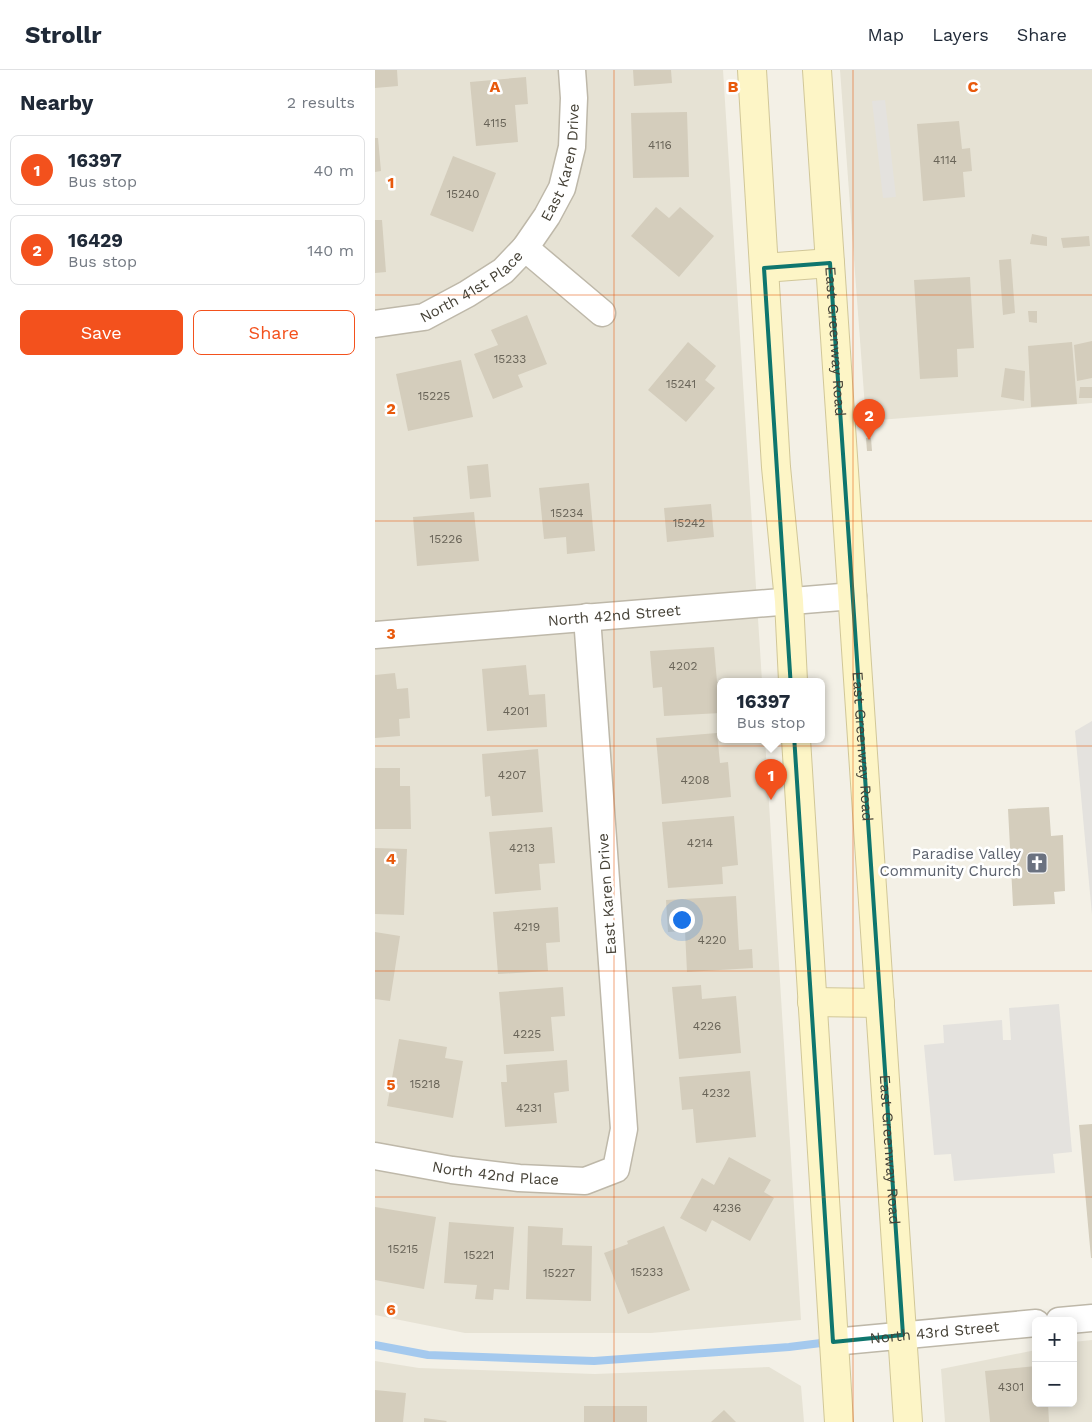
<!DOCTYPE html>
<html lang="en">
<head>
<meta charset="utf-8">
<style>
  :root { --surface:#fff; --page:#f2f2f3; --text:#1f2937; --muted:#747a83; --line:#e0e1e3; --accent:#f3511d }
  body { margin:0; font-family:"Work Sans",sans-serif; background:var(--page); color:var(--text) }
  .controls { position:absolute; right:15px; bottom:15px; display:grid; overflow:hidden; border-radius:8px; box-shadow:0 2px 12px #0003 }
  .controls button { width:45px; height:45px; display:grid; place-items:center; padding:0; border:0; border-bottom:1px solid var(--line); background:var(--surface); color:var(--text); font:25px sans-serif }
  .you { position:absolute; left:306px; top:849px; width:18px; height:18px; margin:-12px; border:4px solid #fff; border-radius:50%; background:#1a73e8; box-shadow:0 0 0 8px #1a73e833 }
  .badge { display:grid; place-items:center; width:32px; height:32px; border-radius:50%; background:var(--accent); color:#fff; font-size:16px; font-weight:700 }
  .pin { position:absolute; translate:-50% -41px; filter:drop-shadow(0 1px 2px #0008) }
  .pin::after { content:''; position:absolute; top:26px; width:18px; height:15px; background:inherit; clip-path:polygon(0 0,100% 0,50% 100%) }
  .popup { position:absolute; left:342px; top:608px; width:108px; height:65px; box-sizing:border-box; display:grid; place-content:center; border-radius:8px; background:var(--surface); filter:drop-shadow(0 1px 4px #0005); font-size:16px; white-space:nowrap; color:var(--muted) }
  .popup b { font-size:19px; color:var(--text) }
  .popup::after { content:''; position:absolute; left:50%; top:100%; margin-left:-10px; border:10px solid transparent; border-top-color:var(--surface) }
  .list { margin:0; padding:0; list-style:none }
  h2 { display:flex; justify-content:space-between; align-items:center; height:65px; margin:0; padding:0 20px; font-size:21px }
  h2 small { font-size:16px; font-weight:400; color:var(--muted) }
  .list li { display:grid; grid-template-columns:32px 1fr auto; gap:15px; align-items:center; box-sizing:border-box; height:70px; margin:0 10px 10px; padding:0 10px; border:1px solid var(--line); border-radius:8px }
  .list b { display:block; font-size:19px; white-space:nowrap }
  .list p { margin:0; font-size:16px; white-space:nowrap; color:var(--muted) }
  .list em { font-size:16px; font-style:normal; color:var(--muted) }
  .actions { display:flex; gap:10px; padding:15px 20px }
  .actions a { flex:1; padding:11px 0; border:1px solid var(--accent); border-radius:8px; text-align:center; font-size:18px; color:var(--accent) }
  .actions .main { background:var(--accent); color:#fff }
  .map { position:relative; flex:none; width:717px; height:1352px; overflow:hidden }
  header { display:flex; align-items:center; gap:30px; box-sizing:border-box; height:70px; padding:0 25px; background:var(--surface); border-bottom:1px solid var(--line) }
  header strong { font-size:24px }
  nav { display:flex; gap:28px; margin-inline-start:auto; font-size:18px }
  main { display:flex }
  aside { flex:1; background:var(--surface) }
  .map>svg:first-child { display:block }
  .residential { fill:#e6e2d4 }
  .parking { fill:#e4e2de }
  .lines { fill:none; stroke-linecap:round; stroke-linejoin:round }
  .stream { stroke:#a4c9ee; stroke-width:8 }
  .building { fill:#d4cdbc }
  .street-casing { stroke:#beb8a9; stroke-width:29 }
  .secondary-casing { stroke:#d1c798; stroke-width:30 }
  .street { stroke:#fff; stroke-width:26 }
  .secondary { stroke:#fdf5c6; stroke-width:28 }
  .marked { fill:none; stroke:#0f766e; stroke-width:4; stroke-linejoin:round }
  .grid { fill:none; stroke:#e8590c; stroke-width:1; stroke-opacity:0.55 }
  .labels { text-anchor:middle; stroke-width:5; stroke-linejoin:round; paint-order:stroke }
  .number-label { font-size:12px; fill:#696458 }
  .street-label { font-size:15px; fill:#454136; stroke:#fff }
  .worship-label { font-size:15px; fill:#5b616d; stroke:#fff; text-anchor:end }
  .grid-label { font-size:16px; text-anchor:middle; font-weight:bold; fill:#e8590c; stroke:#fff; stroke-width:5; stroke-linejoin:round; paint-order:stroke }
</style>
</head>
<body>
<header>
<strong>Strollr</strong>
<nav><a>Map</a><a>Layers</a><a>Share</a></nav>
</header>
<main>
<aside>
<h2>Nearby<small>2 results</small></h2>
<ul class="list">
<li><span class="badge">1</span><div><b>16397</b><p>Bus stop</p></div><em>40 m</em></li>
<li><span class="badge">2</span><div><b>16429</b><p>Bus stop</p></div><em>140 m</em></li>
</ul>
<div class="actions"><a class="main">Save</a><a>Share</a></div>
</aside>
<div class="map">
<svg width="717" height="1352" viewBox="0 0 717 1352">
  <rect width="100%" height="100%" fill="#f3f0e6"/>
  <g class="residential">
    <polygon points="0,0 348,0 387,611 346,611 346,669 390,669 426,1250 276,1263 90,1263 0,1245"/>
    <polygon points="465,0 717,0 717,333 491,351"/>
    <polygon points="717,1270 717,1352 570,1352 566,1299 661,1280 661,1333 698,1333 698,1272"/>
    <polygon points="0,1291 44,1298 220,1304 394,1297 426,1316 429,1352 0,1352"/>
  </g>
  <g class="parking">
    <polygon points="510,30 521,127 508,128 497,31"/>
    <polygon points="717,651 717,845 700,661"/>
    <polygon points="684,934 697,1082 678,1084 680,1103 579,1111 576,1084 559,1085 549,975 569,973 568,955 627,950 628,970 636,970 634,938"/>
  </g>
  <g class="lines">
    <polyline class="stream" points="0,1275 53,1285 219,1291 414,1277 454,1272"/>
  </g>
  <g class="building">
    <polygon points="0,0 22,0 23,16 0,18"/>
    <polygon points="258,0 296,0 297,13 259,16"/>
    <polygon points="151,7 153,34 140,35 143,72 101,76 95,12"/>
    <polygon points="312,42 314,107 258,108 256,43"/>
    <polygon points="584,51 587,79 595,78 597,101 588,102 590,127 548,131 542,54"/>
    <polygon points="0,68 3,68 6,101 0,102"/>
    <polygon points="78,86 121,103 98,162 55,145"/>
    <polygon points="281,137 294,148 305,137 339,166 304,207 256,166"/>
    <polygon points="0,150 7,150 11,202 0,203"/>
    <polygon points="657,164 672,167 672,176 655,174"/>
    <polygon points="714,166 715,176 688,178 686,168"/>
    <polygon points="636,189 640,243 628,245 624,190"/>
    <polygon points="595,207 599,278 582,279 583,307 545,309 539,210"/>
    <polygon points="653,241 662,241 662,253 654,252"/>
    <polygon points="152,245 172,294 143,305 148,317 118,329 99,284 123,275 116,260"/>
    <polygon points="717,271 717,308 702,311 699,275"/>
    <polygon points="313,272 341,296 330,310 340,318 311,352 273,320"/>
    <polygon points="697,272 702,334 656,337 653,276"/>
    <polygon points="86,290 98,347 33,361 21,304"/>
    <polygon points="630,298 650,301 649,331 626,327"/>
    <polygon points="705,317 717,317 717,328 704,328"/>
    <polygon points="491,368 496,368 497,381 492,381"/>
    <polygon points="113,394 116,427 95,429 92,396"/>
    <polygon points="214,413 220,481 192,484 191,467 169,469 164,418"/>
    <polygon points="336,434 339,467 292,472 289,438"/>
    <polygon points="99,442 104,491 42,496 38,447"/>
    <polygon points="339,577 342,612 346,612 346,643 289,646 287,617 278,618 275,581"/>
    <polygon points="151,595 154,625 170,624 172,657 112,661 107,599"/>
    <polygon points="20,603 22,619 33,618 35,648 24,649 25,666 0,668 0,605"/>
    <polygon points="342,663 345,693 353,692 356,727 287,734 281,668"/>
    <polygon points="163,679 168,742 117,746 115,726 110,727 107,684"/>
    <polygon points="0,698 25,698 25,716 35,716 36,759 0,759"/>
    <polygon points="674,737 676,766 688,765 690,821 679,822 680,834 638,836 633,739"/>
    <polygon points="359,746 363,795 347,797 348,814 293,818 287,752"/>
    <polygon points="177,757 180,793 164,794 166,820 120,824 114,762"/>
    <polygon points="0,778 32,779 29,845 0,844"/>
    <polygon points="361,826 364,880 377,879 378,898 312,902 310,861 293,862 291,830"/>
    <polygon points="183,837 185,872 171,873 173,901 123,904 118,842"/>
    <polygon points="0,862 25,866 15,931 0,929"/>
    <polygon points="326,915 327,929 361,926 366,983 304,989 297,917"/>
    <polygon points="188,917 190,946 176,947 179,981 129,984 124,922"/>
    <polygon points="24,969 72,977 70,988 88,991 78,1048 12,1036"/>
    <polygon points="192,990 194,1021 179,1023 182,1053 130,1057 126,1012 132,1012 131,995"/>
    <polygon points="375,1001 381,1067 321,1073 318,1039 307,1040 304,1007"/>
    <polygon points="717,1054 717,1188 716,1188 704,1055"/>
    <polygon points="354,1087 396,1110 389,1122 399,1128 375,1171 337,1150 331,1162 305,1148 327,1108 339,1115"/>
    <polygon points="0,1137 61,1147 49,1219 0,1210"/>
    <polygon points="74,1152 139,1157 134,1220 119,1219 118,1230 100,1229 102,1215 69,1213"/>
    <polygon points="153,1156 188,1158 187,1175 217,1176 216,1231 151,1229"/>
    <polygon points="289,1156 315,1220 253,1244 229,1183 253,1174 252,1171"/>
    <polygon points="661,1296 661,1333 673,1333 674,1352 615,1352 610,1301"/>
    <polygon points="0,1320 31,1323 28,1352 0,1352"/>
    <rect x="209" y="1336" width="63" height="16"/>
    <polygon points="349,1340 361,1352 336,1352"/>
    <polygon points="49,1348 72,1351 71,1352 49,1352"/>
  </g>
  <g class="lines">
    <g class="street-casing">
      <g id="street">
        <polyline points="150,178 227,243"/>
        <path id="s1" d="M0 254 49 247 92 224 128 201 150 178 172 146 187 118 197 77 199 28 197 0"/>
        <path id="s2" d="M0 565 478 526"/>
        <path id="s3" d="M0 1086 77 1100 144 1108 210 1111 241 1099 249 1059 212 547"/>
        <polyline points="684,1251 717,1248"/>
        <path id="s4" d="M458 1272 661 1253"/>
      </g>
    </g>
    <g class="secondary-casing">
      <g id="secondary">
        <polyline points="377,0 401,397 414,531 418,611"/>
        <path id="s5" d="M442 0 533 1352"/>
        <polyline points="389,198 455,193"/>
        <polyline points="421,669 464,1352"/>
        <polyline points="437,932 505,933"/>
      </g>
    </g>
    <use href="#street" class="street"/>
    <use href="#secondary" class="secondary"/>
  </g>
  <path class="marked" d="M455 193 528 1265 458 1272 389 198Z"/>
  <path class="grid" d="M239 0V1352M478 0V1352M0 225H717M0 451H717M0 676H717M0 901H717M0 1127H717"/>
  <defs>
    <g id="church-square" transform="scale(1.125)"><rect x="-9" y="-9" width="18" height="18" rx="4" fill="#6b7280" stroke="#fff"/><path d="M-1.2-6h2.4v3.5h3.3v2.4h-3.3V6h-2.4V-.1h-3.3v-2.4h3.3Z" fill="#fff"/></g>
  </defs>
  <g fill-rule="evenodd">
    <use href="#church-square" x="662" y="793"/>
  </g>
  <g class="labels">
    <g class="number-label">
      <text x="120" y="57">4115</text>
      <text x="285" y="79">4116</text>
      <text x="570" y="94">4114</text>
      <text x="88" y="128">15240</text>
      <text x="135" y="293">15233</text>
      <text x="306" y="318">15241</text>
      <text x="59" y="330">15225</text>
      <text x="192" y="447">15234</text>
      <text x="314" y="457">15242</text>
      <text x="71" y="473">15226</text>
      <text x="308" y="600">4202</text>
      <text x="141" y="645">4201</text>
      <text x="137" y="709">4207</text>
      <text x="320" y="714">4208</text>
      <text x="325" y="777">4214</text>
      <text x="147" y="782">4213</text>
      <text x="152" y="861">4219</text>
      <text x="337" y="874">4220</text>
      <text x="332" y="960">4226</text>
      <text x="152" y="968">4225</text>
      <text x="50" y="1018">15218</text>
      <text x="341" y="1027">4232</text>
      <text x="154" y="1042">4231</text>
      <text x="352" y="1142">4236</text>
      <text x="28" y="1183">15215</text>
      <text x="104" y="1189">15221</text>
      <text x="272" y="1206">15233</text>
      <text x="184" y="1207">15227</text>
      <text x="636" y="1321">4301</text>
    </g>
    <g class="street-label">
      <text dy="5" stroke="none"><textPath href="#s1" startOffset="268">East Karen Drive</textPath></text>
      <text dy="5" stroke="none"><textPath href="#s1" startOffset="106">North 41st Place</textPath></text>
      <text dy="5" stroke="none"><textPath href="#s5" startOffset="272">East Greenway Road</textPath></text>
      <text dy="5" stroke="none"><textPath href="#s2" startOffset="240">North 42nd Street</textPath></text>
      <text dy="5" stroke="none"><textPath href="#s5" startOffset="678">East Greenway Road</textPath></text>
      <text transform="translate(232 824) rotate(-94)" y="5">East Karen Drive</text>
      <text dy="5" stroke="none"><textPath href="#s5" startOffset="1082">East Greenway Road</textPath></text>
      <text dy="5" stroke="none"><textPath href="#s3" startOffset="122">North 42nd Place</textPath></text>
      <text dy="5" stroke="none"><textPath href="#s4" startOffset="102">North 43rd Street</textPath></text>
    </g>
    <g class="worship-label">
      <text x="646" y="789">Paradise Valley<tspan x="646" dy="17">Community Church</tspan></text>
    </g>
  </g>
  <g class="grid-label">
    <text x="120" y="22">A</text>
    <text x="358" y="22">B</text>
    <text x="598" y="22">C</text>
    <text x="16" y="118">1</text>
    <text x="16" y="344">2</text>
    <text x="16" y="569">3</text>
    <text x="16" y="794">4</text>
    <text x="16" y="1020">5</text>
    <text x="16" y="1245">6</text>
  </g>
</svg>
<div class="controls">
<button>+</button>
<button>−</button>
</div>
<div class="you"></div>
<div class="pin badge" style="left:396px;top:730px">1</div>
<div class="popup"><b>16397</b>Bus stop</div>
<div class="pin badge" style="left:494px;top:370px">2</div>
</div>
</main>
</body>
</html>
